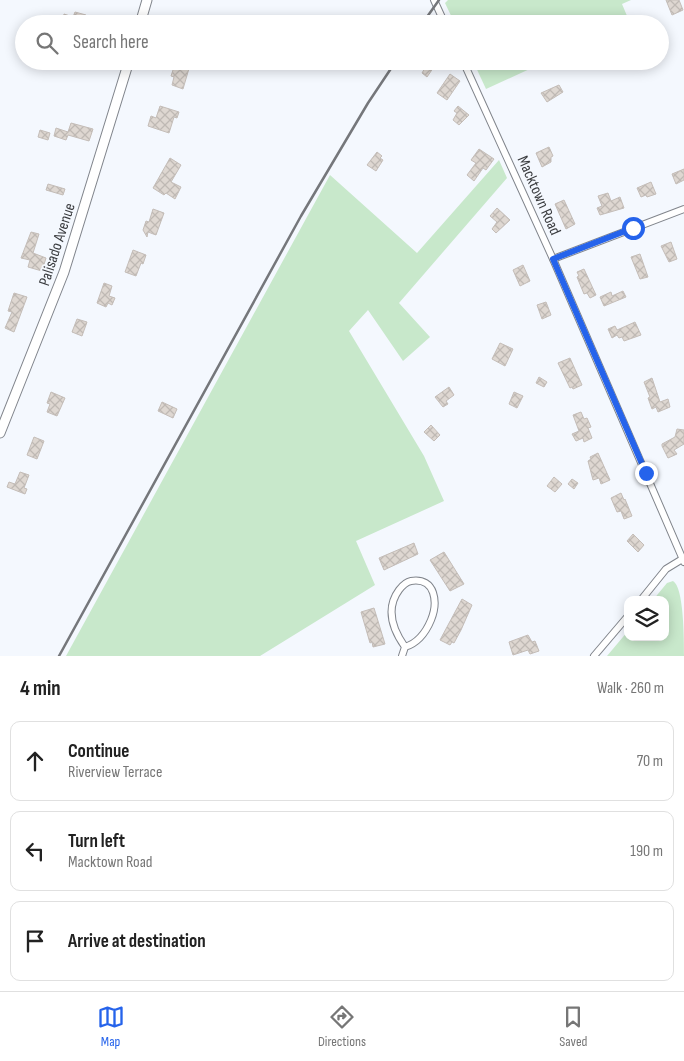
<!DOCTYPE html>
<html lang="en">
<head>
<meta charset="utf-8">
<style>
  :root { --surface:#fff; --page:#f2f2f2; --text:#222; --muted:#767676; --line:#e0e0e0; --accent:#2563eb }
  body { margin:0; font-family:"Sofia Sans Condensed",sans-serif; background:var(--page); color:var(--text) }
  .controls { position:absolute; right:15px; bottom:15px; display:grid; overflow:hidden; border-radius:10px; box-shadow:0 2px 12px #0003 }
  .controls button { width:45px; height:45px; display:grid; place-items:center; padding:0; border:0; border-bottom:1px solid var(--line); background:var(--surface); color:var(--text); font:25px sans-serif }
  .stop { position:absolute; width:15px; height:15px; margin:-11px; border:4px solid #2563eb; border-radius:50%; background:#fff }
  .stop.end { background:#2563eb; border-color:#fff; box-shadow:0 1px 5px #0008 }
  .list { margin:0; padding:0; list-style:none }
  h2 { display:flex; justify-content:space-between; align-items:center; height:65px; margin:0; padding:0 20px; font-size:21px }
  h2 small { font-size:16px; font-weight:400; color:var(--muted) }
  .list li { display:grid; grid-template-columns:32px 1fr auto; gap:15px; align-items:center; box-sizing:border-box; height:80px; margin:0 10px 10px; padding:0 10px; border:1px solid var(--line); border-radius:10px }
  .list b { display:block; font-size:19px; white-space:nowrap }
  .list p { margin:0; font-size:16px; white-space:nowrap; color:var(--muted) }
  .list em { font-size:16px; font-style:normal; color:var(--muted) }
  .icon { flex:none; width:28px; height:28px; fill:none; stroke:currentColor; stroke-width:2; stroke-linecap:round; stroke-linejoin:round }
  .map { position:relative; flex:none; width:684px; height:656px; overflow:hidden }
  .search { position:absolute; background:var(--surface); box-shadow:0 2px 12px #0003; left:15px; right:15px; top:15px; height:55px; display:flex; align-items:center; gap:12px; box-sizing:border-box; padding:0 18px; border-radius:28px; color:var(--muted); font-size:19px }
  .sheet { height:335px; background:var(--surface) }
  nav { display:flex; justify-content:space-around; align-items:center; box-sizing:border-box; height:70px; border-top:1px solid var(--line); background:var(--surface); font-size:14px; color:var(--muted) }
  nav a { display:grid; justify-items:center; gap:2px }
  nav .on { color:var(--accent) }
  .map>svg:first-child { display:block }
  .park { fill:#c8e8cb }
  .building { fill:url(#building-cross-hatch); stroke:#c4bdb8 }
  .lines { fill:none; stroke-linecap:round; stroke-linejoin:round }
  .minor-casing { stroke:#81858c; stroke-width:8 }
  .secondary-casing { stroke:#81858c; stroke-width:11 }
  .minor { stroke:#fff; stroke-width:6 }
  .secondary { stroke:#fff; stroke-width:9 }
  .rail { stroke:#75777b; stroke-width:2.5 }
  .route { stroke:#2563eb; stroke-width:6 }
  .labels { text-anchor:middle; stroke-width:4; stroke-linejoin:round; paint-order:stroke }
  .street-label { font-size:16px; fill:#3b3d40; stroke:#f4f8fe }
</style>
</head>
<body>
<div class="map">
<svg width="684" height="656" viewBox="0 0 684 656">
  <defs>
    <pattern id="building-cross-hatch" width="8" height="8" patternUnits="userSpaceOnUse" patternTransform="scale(1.25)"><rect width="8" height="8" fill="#ded7d1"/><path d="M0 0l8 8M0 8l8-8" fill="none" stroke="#bfb9b4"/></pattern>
  </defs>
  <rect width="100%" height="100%" fill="#f4f8fe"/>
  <g class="park">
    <polygon points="448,0 631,0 622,4 630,23 455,24 445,3"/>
    <polygon points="473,61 547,61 486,89"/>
    <polygon points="499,160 507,178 399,303 430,337 403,361 368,310 349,331 424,456 444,501 356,541 375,585 260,656 66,656 330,175 417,253"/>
    <path d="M673 581C684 587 684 640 684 656H607L628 631V637H665V600H653L667 583Z"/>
  </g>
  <g class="building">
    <polygon points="666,0 679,0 683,10 672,15"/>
    <polygon points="75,12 86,15 83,24 62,24 64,14 73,17"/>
    <polygon points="176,61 190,65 183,89 172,85 174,77 171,76"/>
    <polygon points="429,61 438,61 427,77 422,73"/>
    <polygon points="450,74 460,81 447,100 437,93"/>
    <polygon points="559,85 563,92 547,102 541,93"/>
    <polygon points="160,106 179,112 177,118 174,117 169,133 148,126 151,116 156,118"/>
    <polygon points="458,106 469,115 459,125 453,120 457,113 454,111"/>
    <polygon points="71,123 93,129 89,141 68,135 66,140 54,136 56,128 68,132"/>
    <polygon points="40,130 50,133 48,140 38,137"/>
    <polygon points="549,147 553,156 551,157 551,162 542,167 536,153"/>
    <polygon points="479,149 494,159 486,170 483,168 474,181 467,175 476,163 471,160"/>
    <polygon points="377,152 382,156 380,158 383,160 376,171 367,165"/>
    <polygon points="170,158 181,165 171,182 181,187 175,199 166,193 164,195 153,188"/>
    <polygon points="684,169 684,180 676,184 672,174"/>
    <polygon points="651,182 656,194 647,197 646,195 641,197 637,188"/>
    <polygon points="48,184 65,189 63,195 46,190"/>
    <polygon points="608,193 611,201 620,197 624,208 600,215 597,208 602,206 598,196"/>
    <polygon points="564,200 575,224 566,229 555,204"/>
    <polygon points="497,208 510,220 496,233 492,229 497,222 490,216"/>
    <polygon points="153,209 164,213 156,235 148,232 147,237 143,230 146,221 149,222"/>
    <polygon points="31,232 39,234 33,253 46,258 42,271 28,267 30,260 21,258"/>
    <polygon points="671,242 677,259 669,262 661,246"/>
    <polygon points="133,250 146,255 143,264 141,263 136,276 125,272"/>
    <polygon points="640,254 648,277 640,279 631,257"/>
    <polygon points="523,265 530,281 520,286 513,270"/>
    <polygon points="584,269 596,295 590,298 587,293 584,294 577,277 579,276 577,272"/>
    <polygon points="104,283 112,286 109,296 115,298 112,305 108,303 106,307 97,303"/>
    <polygon points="623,291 626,297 604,306 600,297 611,292 612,296"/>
    <polygon points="14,293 27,297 14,332 5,328 12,312 8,311"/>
    <polygon points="546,302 551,315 542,319 537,305"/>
    <polygon points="77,319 87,322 82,336 72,332"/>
    <polygon points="635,322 641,335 624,341 622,337 619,338 617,335 612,338 608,329 615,326 617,330"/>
    <polygon points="500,343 513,349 505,366 492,359"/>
    <polygon points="570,358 582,385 573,389 572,387 570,388 558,363"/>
    <polygon points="539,377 547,382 544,387 536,383"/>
    <polygon points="652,378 660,402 668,399 670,407 658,412 656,407 652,409 648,398 650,397 644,382"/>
    <polygon points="449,387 454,395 446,401 448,404 443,407 435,397"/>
    <polygon points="51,392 65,398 57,416 47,412 50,404 47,403"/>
    <polygon points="514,392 523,396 517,408 509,404"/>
    <polygon points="162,402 177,409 173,418 158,411"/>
    <polygon points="581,412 584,419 587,418 591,427 588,428 592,438 584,442 583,438 576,441 572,434 579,431 573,415"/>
    <polygon points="431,425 440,435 434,441 424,432"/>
    <polygon points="677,429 684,430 684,444 674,450 677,454 668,458 662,446 662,444 675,437"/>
    <polygon points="34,437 44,441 37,459 27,455"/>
    <polygon points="598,453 610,480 601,484 599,478 593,480 588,461 591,459 590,457"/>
    <polygon points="20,472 29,475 24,488 27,489 25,494 7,487 9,482 15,484"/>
    <polygon points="554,477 562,484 555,492 547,486"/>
    <polygon points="572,479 578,483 574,489 568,484"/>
    <polygon points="621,493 624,500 625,499 632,516 624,519 621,511 617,512 611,498"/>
    <polygon points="633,534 644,545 638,552 627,541"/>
    <polygon points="414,543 418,554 384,570 379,558"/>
    <polygon points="444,552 464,584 450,591 430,560"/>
    <polygon points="462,599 472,605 461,630 454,643 452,642 450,645 440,640"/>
    <polygon points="374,608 385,644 373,647 372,642 370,643 361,612"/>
    <polygon points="528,635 532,642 535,641 539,651 530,654 528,650 513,655 509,642"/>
  </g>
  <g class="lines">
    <g class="minor-casing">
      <g id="minor">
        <polyline points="434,0 445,24"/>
        <polyline points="463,61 553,259 684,562"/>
        <polyline points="553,259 684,209"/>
        <polyline points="641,600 666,569 684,558"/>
        <path d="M402 656 405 647C418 643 426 632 431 620 438 603 436 577 411 581 406 582 402 586 399 590 385 609 393 630 405 647"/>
        <polyline points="594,656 628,616"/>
      </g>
    </g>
    <g class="secondary-casing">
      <g id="secondary">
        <polyline points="140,24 147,0"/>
        <polyline points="0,433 64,272 129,61"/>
      </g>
    </g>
    <use href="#minor" class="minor"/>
    <use href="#secondary" class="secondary"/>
    <g class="rail">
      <polyline points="422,24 439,0"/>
      <polyline points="59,656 301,216 368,103 396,61"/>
    </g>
  </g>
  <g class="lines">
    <polyline class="route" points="633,228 553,259 646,473"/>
  </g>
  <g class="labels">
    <g class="street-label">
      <text transform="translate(540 195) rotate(66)" y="6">Macktown Road</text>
      <text transform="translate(56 244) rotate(-72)" y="6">Palisado Avenue</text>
    </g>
  </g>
</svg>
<div class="controls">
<button><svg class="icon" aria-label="layers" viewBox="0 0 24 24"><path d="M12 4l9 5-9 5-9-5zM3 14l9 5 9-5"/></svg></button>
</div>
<div class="stop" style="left:633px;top:228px"></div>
<div class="stop end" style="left:646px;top:473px"></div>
<div class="search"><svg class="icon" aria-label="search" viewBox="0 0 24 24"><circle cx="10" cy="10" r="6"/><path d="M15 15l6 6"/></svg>Search here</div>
</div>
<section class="sheet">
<h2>4 min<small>Walk · 260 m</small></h2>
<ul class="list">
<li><svg class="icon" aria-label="ahead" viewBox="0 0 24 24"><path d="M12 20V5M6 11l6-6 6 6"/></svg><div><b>Continue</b><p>Riverview Terrace</p></div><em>70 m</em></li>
<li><svg class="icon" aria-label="left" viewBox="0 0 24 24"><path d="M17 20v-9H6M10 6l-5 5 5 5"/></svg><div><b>Turn left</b><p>Macktown Road</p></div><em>190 m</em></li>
<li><svg class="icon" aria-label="arrive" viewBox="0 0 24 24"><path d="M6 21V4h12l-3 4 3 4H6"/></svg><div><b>Arrive at destination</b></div></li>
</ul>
</section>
<nav>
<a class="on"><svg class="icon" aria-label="map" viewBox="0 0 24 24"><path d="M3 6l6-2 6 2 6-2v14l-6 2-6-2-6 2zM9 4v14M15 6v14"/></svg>Map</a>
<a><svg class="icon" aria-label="directions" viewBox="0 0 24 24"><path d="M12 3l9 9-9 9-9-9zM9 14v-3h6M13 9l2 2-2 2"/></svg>Directions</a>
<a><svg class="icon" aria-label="saved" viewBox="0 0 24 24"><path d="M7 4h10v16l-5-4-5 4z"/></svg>Saved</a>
</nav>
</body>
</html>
